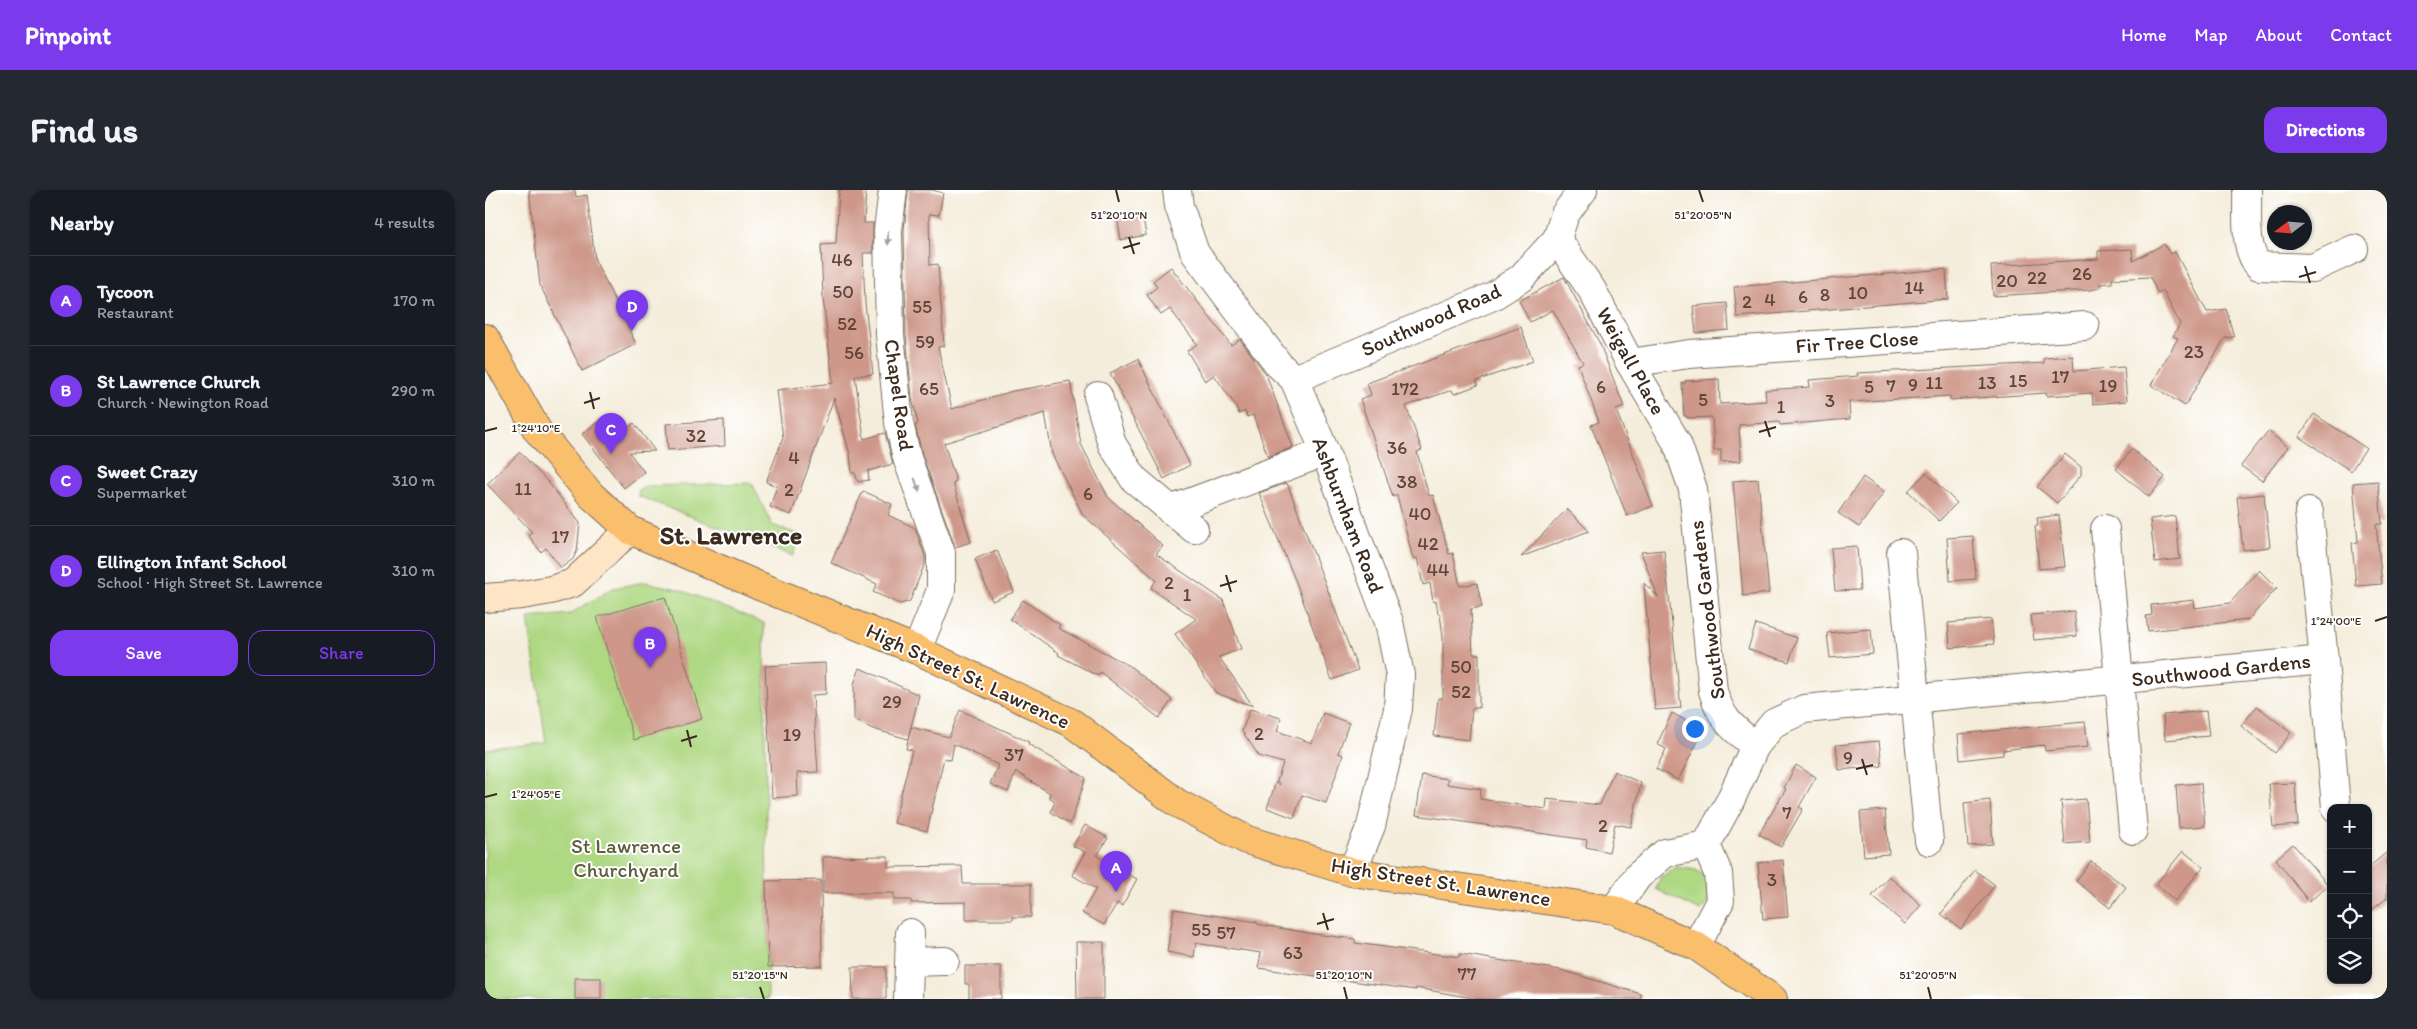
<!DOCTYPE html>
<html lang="en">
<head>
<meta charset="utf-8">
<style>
  :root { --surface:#171b24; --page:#242831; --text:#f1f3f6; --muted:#9ea1a6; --line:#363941; --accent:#7c3aed }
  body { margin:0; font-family:Itim,sans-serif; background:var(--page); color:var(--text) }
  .controls { position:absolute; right:15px; bottom:15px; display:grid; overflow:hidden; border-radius:10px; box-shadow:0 1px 4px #0004 }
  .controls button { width:45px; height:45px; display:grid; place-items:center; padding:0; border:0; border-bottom:1px solid var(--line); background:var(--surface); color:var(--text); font:25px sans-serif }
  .compass { position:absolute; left:1782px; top:15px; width:45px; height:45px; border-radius:50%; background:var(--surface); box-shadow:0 1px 4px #0004; rotate:254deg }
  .you { position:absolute; left:1209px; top:538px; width:18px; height:18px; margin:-12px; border:4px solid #fff; border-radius:50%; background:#1a73e8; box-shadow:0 0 0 8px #1a73e833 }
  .badge { display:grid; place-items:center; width:32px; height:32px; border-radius:50%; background:var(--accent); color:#fff; font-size:16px; font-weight:700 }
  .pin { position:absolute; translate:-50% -41px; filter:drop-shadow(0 1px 2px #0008) }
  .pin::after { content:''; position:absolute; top:26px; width:18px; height:15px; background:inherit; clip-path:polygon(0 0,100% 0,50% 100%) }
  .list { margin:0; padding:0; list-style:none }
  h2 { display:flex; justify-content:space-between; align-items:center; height:65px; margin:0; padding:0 20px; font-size:21px }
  h2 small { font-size:16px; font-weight:400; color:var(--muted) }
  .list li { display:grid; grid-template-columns:32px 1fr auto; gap:15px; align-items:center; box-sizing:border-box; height:90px; padding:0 20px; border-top:1px solid var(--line) }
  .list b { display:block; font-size:19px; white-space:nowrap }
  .list p { margin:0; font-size:16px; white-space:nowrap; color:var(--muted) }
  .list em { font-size:16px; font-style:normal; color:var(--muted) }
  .actions { display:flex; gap:10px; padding:15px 20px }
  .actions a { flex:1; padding:11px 0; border:1px solid var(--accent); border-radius:15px; text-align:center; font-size:18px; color:var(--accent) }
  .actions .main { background:var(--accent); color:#fff }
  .icon { flex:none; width:28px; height:28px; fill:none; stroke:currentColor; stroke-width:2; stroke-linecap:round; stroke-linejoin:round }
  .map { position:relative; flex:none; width:1902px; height:809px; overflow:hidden; border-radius:15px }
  header { display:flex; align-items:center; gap:30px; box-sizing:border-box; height:70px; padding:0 25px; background:var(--accent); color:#fff }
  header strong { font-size:24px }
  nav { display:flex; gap:28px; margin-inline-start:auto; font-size:18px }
  .intro { display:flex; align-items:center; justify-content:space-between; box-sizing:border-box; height:120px; padding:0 30px }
  h1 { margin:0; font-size:35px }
  .button { padding:12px 22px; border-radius:15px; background:var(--accent); color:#fff; font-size:18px; font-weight:700 }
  main { display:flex; gap:30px; padding:0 30px }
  aside { flex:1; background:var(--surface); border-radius:15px; box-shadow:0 1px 4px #0004 }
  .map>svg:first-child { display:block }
  .green { fill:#afd883; stroke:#758150 }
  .building { fill:#ce9789 }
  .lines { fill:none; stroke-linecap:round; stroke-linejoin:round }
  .street-casing { stroke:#7c6e60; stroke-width:30 }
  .secondary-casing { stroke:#7c6e60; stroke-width:30 }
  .primary-casing { stroke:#7c6e60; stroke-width:30 }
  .street { stroke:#fff; stroke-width:28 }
  .secondary { stroke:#fde5c5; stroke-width:28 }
  .primary { stroke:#f9bf6d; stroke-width:28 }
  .oneway { fill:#a79f9a }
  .ticks { fill:none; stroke:#3b2a1e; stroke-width:2 }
  .labels { text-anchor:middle; stroke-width:4; stroke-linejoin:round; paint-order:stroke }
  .number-label { font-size:19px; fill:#604539 }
  .street-label { font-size:21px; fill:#3b2a1e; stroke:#fff }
  .park-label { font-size:21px; fill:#5e5e3c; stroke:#fff }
  .district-label { font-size:26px; font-weight:bold; fill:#3b2a1e; stroke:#fff }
  .ticks-label { font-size:12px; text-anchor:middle; fill:#3b2a1e; stroke:#fff; stroke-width:4; stroke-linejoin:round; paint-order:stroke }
</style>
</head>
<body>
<header>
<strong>Pinpoint</strong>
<nav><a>Home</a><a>Map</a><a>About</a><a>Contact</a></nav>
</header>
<div class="intro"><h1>Find us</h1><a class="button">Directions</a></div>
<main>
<aside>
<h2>Nearby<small>4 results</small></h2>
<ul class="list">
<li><span class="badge">A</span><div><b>Tycoon</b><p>Restaurant</p></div><em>170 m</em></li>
<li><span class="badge">B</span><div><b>St Lawrence Church</b><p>Church · Newington Road</p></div><em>290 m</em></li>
<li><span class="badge">C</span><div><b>Sweet Crazy</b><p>Supermarket</p></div><em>310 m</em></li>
<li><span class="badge">D</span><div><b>Ellington Infant School</b><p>School · High Street St. Lawrence</p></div><em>310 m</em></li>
</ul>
<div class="actions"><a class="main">Save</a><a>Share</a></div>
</aside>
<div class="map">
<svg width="1902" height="809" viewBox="0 0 1902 809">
  <rect width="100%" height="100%" fill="#fff"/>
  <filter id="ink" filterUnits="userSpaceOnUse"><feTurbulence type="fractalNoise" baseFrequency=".02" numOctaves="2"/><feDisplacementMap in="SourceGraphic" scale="10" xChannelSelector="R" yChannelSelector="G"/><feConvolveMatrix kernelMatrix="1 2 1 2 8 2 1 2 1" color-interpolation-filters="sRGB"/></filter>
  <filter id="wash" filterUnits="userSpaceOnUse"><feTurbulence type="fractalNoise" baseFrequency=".0096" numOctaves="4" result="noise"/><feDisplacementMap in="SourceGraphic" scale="20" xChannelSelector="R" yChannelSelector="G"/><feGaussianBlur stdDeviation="1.12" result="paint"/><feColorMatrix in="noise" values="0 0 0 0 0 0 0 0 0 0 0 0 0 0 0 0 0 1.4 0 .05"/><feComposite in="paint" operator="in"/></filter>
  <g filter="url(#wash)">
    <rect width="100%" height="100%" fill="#f5eddb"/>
    <g class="green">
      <polygon points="267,293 287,335 315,345 308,366 153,306 154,299 161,296"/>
      <polygon points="160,392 193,399 279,433 283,809 0,809 0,559 61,553 43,428 85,424 128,398"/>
      <polygon points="1192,677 1211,680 1221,687 1224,711 1215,721 1171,699 1176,687"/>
    </g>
    <g id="blocks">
      <g class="building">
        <polygon points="44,0 90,0 91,7 102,5 110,70 151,154 97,181 55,95"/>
        <polygon points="354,0 381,0 379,33 388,33 388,63 378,63 380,113 388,184 370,186 379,249 400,243 408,274 383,281 384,290 373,292 370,283 367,283 365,264 349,208 306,325 285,317 292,296 281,292 298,248 292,200 348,193 338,108 336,55 351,54"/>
        <polygon points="423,0 447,0 458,3 454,25 444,24 445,75 453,74 459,156 453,157 467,219 528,201 585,191 596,254 623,307 678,356 671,364 738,410 756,459 734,467 768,516 731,503 690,444 711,429 666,398 671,390 598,325 567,264 560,223 459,253 471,291 468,293 486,352 470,357 437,264 430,235 433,234 427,208 421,144 419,41"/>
        <polygon points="657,23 661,45 636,50 632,27"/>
        <polygon points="1679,54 1685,64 1690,62 1722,122 1741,119 1749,147 1740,148 1700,216 1666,195 1693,148 1688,146 1695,134 1678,101 1673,104 1665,87 1627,89 1627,93 1615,94 1615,98 1605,100 1508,106 1506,76 1613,69 1613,61 1647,59 1648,71"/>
        <polygon points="686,77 746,155 755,149 781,184 808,257 783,267 768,225 762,227 760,221 754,224 751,216 729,185 720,191 702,161 712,154 685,119 676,125 662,105 672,97 668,91"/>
        <polygon points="1461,79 1463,109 1252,127 1249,97"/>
        <polygon points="1079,87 1115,154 1139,217 1131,220 1168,316 1142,326 1106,235 1114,232 1093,175 1098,173 1068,120 1045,132 1034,111"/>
        <polygon points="1242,113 1244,140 1211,143 1208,116"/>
        <polygon points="1036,137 1048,171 991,191 993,195 969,204 967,200 921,216 937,260 932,262 944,306 948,305 964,364 968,363 975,396 992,393 997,417 986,419 988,464 994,464 994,518 987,518 984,550 949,546 953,508 958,508 958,447 955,424 953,424 951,411 948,412 945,393 938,395 932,368 928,369 912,305 908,307 875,209 886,205 882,193"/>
        <polygon points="1588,166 1589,181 1639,177 1642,211 1608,214 1607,203 1562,206 1561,203 1465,210 1465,206 1364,212 1365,229 1295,235 1294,232 1254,235 1256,271 1236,272 1236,260 1229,261 1227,227 1202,228 1202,226 1199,226 1197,193 1200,193 1200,191 1234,189 1235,214 1281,211 1280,200 1325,197 1324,190 1373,186 1372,183 1559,173 1559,168"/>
        <polygon points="653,169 705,275 679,289 625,183"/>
        <polygon points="1829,224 1881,258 1866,281 1814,247"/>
        <polygon points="118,228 125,237 130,233 138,242 149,233 170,261 144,262 159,282 139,298 97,244"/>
        <polygon points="239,230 240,256 183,260 181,234"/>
        <polygon points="1783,241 1803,257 1777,291 1756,276"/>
        <polygon points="1647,259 1680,287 1664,307 1631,279"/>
        <polygon points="35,262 63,292 95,333 92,361 88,369 76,378 61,358 56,362 43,345 47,342 2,294"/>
        <polygon points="1580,264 1596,277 1596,285 1572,313 1552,297"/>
        <polygon points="1441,283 1472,313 1454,331 1423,301"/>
        <polygon points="1378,287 1399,302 1374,337 1353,323"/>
        <polygon points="1273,289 1284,403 1258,406 1248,291"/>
        <polygon points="1893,291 1897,334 1891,334 1897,394 1871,396 1867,353 1873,352 1868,293"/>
        <polygon points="802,293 873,480 847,490 811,392 774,303"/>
        <polygon points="378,301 407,314 403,325 430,338 440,366 440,373 425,411 415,414 388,402 392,394 346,373"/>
        <polygon points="1779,304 1785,357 1758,360 1752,307"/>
        <polygon points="1082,319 1104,341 1036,367"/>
        <polygon points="1574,325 1580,377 1554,379 1550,336 1553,336 1552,328"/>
        <polygon points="1690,326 1695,369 1670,372 1665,329"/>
        <polygon points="1488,346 1491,389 1465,391 1462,348"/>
        <polygon points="1372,356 1375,400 1350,401 1346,358"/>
        <polygon points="512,360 529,402 507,411 490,369"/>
        <polygon points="1179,360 1196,518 1170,520 1159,393 1173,407 1156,362"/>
        <polygon points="1774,380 1792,398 1763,430 1663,441 1661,426 1667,425 1666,415 1709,410 1710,418 1745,413"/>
        <polygon points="180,407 217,529 149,550 112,427"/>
        <polygon points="538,410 575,435 573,438 645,476 687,510 674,528 615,482 613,486 573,465 574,463 525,429"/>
        <polygon points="1589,421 1592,446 1549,450 1546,425"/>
        <polygon points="1506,429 1509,454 1465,458 1463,433"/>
        <polygon points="1271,434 1312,448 1304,472 1263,459"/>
        <polygon points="1386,439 1388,464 1345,468 1342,443"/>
        <polygon points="340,473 341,504 328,505 333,582 312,583 313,606 287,608 280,476"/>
        <polygon points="375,478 434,505 423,549 388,539 369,530 369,494"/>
        <polygon points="1772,516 1806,543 1790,563 1756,536"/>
        <polygon points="765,519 796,528 792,541 827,553 838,523 864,533 853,563 858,565 841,613 817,605 809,628 782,618 791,592 795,595 792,591 798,573 774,566 757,541"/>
        <polygon points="475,520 544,552 543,554 601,588 585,634 566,622 570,611 564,607 565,603 531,582 523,602 505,594 513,575 469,554 466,570 459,568 442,641 409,633 427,560 421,559 426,537 464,547"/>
        <polygon points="1721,521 1724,546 1680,550 1678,525"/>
        <polygon points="1187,523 1219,540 1193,590 1171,579 1181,559 1172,554"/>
        <polygon points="1600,532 1603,557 1560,561 1559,555 1518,560 1518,565 1475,570 1473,544"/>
        <polygon points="1394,551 1397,576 1354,580 1351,555"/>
        <polygon points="1311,575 1331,587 1314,617 1318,619 1296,657 1274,644 1301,599 1299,598"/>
        <polygon points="1129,581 1156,593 1146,637 1130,634 1124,662 1101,657 1102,650 931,625 937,585 963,589 962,594 996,599 995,609 1061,619 1062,609 1115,615"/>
        <polygon points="1716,593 1720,636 1694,638 1691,595"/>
        <polygon points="1810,593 1813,635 1788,637 1784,594"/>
        <polygon points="1601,609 1605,652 1580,654 1576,611"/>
        <polygon points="1505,610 1508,654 1483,656 1479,613"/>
        <polygon points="1400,620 1404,664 1379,666 1375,622"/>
        <polygon points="600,635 623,648 612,666 652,689 637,716 632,713 619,735 597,723 611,699 587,685 600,662 588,656"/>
        <polygon points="1808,654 1843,695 1824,712 1791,669"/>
        <polygon points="1698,661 1718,677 1690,711 1671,694"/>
        <polygon points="1902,662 1902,708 1883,723 1883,678"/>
        <polygon points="403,666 403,677 477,676 478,694 546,694 546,727 528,727 528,730 481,730 481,712 426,713 426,710 409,710 409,703 338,703 338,667"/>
        <polygon points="1298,670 1303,727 1278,729 1273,673"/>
        <polygon points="1606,671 1641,697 1625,718 1591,691"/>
        <polygon points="1490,680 1510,695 1476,739 1456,724"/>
        <polygon points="1404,686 1436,715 1420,734 1387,706"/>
        <polygon points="336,690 337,776 283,777 281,691"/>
        <polygon points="689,719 772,732 772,734 829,744 870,749 870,753 974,767 975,764 1076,780 1156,804 1156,809 993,809 931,798 931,800 773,778 776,763 723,755 711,753 709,767 682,762"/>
        <polygon points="591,752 619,752 619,809 592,809"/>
        <polygon points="480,776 516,776 516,809 484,809 484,794 480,794"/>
        <polygon points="367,777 401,777 401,809 368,809"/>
        <rect x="90" y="788" width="26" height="21"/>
      </g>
    </g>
  </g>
  <g filter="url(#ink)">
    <use href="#blocks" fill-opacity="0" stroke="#7c6e60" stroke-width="1"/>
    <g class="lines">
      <g class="street-casing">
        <g id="street">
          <polyline points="408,0 403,40 405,145 414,233 422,268 456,363 456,400 432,460"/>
          <polyline points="692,0 694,16 710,63 794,175 809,189 840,262 904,432 915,485 913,519 886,636 867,682"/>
          <path d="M1762 0C1763 23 1758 58 1774 76L1828 78 1869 59"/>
          <path d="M1072 49 1107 100 1145 173 1192 253 1208 299 1228 501C1237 531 1247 537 1270 556"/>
          <polyline points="1145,173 1204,164 1600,136"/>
          <polyline points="809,189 1008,106 1036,88 1072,49 1080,24 1098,0"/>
          <polyline points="613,206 627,254 649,289 709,339"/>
          <polyline points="685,320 840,262"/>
          <polyline points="1824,322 1839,470 1851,618"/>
          <polyline points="1620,339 1648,640"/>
          <polyline points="1416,363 1444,651"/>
          <polyline points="1221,655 1245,611 1270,556 1289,533 1319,519 1839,470"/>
          <polyline points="1129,720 1153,686 1180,663 1221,655"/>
          <polyline points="1211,756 1235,711 1233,683 1221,655"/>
          <polyline points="425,772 460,771"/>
          <polyline points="423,809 425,743"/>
        </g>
      </g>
      <g class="secondary-casing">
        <polyline id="secondary" points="0,408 37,405 66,400 88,393 145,340"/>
      </g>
      <g class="primary-casing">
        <polyline id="primary" points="0,148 52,240 106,305 145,340 272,395 432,460 587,533 692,613 762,650 867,682 1129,720 1211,756 1288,809"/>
      </g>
      <use href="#street" class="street"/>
      <use href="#secondary" class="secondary"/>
      <use href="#primary" class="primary"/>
    </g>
    <defs><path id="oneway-solid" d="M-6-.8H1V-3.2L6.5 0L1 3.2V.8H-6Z" transform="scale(1.25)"/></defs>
    <g class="oneway">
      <use href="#oneway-solid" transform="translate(403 48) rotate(89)"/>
      <use href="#oneway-solid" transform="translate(432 295) rotate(70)"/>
    </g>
  </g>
  <path class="ticks" d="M631 0 634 12M1214 0 1218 12M644 47 649 64M638 58 655 53M1820 76 1825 93M1814 87 1831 82M105 202 109 219M99 213 115 208M1280 231 1285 247M0 241 12 238M1274 242 1291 237M741 385 746 402M735 396 752 391M1890 431 1902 427M202 540 206 557M196 551 212 546M1377 569 1382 585M1371 579 1388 575M0 607 12 604M838 723 843 740M832 734 849 729M275 797 279 809M859 797 862 809M1443 797 1446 809"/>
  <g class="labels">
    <g class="number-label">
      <text x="357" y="76">46</text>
      <text x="1597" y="90">26</text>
      <text x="1552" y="94">22</text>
      <text x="1522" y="97">20</text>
      <text x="1429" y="104">14</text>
      <text x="358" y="108">50</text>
      <text x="1373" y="109">10</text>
      <text x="1340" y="111">8</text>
      <text x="1318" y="113">6</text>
      <text x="1285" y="116">4</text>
      <text x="1262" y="118">2</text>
      <text x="437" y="123">55</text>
      <text x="362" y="140">52</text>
      <text x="440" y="158">59</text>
      <text x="1709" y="168">23</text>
      <text x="369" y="169">56</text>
      <text x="1575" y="193">17</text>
      <text x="1533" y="197">15</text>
      <text x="1449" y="199">11</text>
      <text x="1502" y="199">13</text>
      <text x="1428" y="201">9</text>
      <text x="1406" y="202">7</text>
      <text x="1623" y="202">19</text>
      <text x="1116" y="203">6</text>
      <text x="1384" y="203">5</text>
      <text x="444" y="205">65</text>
      <text x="920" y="205">172</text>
      <text x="1218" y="216">5</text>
      <text x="1345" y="217">3</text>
      <text x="1296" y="223">1</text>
      <text x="211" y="252">32</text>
      <text x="912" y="264">36</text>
      <text x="309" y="274">4</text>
      <text x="922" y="298">38</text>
      <text x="38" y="305">11</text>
      <text x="304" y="306">2</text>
      <text x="603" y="310">6</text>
      <text x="935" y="330">40</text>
      <text x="75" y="353">17</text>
      <text x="943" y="360">42</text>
      <text x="953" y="386">44</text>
      <text x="684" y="399">2</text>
      <text x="702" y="411">1</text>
      <text x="976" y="483">50</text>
      <text x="976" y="508">52</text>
      <text x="407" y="518">29</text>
      <text x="774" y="550">2</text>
      <text x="307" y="551">19</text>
      <text x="529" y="571">37</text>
      <text x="1363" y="574">9</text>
      <text x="1302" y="629">7</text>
      <text x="1118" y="642">2</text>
      <text x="1287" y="696">3</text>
      <text x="716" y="746">55</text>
      <text x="741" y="749">57</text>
      <text x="808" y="769">63</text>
      <text x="982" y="790">77</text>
    </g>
    <g class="street-label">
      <text transform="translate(946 130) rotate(-24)" y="7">Southwood Road</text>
      <text transform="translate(1372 152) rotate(-4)" y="7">Fir Tree Close</text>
      <text transform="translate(1146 171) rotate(61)" y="7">Weigall Place</text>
      <text transform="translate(414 205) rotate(82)" y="7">Chapel Road</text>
      <text transform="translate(863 325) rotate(69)" y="7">Ashburnham Road</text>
      <text transform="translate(1222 420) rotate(-97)" y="7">Southwood Gardens</text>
      <text transform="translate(1736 480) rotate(-6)" y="7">Southwood Gardens</text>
      <text transform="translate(483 486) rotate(25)" y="7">High Street St. Lawrence</text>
      <text transform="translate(956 692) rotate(9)" y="7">High Street St. Lawrence</text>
    </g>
    <g class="park-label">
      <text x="141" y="663">St Lawrence<tspan x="141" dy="24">Churchyard</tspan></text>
    </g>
    <g class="district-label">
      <text x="246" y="354">St. Lawrence</text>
    </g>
  </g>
  <g class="ticks-label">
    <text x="634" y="29">51°20'10"N</text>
    <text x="1218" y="29">51°20'05"N</text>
    <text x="51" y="242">1°24'10"E</text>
    <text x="1851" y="435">1°24'00"E</text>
    <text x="51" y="608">1°24'05"E</text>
    <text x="275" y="789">51°20'15"N</text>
    <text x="859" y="789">51°20'10"N</text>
    <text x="1443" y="789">51°20'05"N</text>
  </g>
</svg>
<div class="controls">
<button>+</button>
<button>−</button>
<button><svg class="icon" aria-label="locate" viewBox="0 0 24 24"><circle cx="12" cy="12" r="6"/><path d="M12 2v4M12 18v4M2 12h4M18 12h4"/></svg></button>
<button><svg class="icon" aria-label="layers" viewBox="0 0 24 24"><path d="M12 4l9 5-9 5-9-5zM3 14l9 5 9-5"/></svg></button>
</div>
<svg class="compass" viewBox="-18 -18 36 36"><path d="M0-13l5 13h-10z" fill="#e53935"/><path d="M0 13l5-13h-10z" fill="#9ea1a6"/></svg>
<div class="you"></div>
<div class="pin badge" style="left:631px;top:702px">A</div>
<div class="pin badge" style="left:165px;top:478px">B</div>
<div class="pin badge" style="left:126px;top:264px">C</div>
<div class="pin badge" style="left:147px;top:141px">D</div>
</div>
</main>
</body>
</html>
